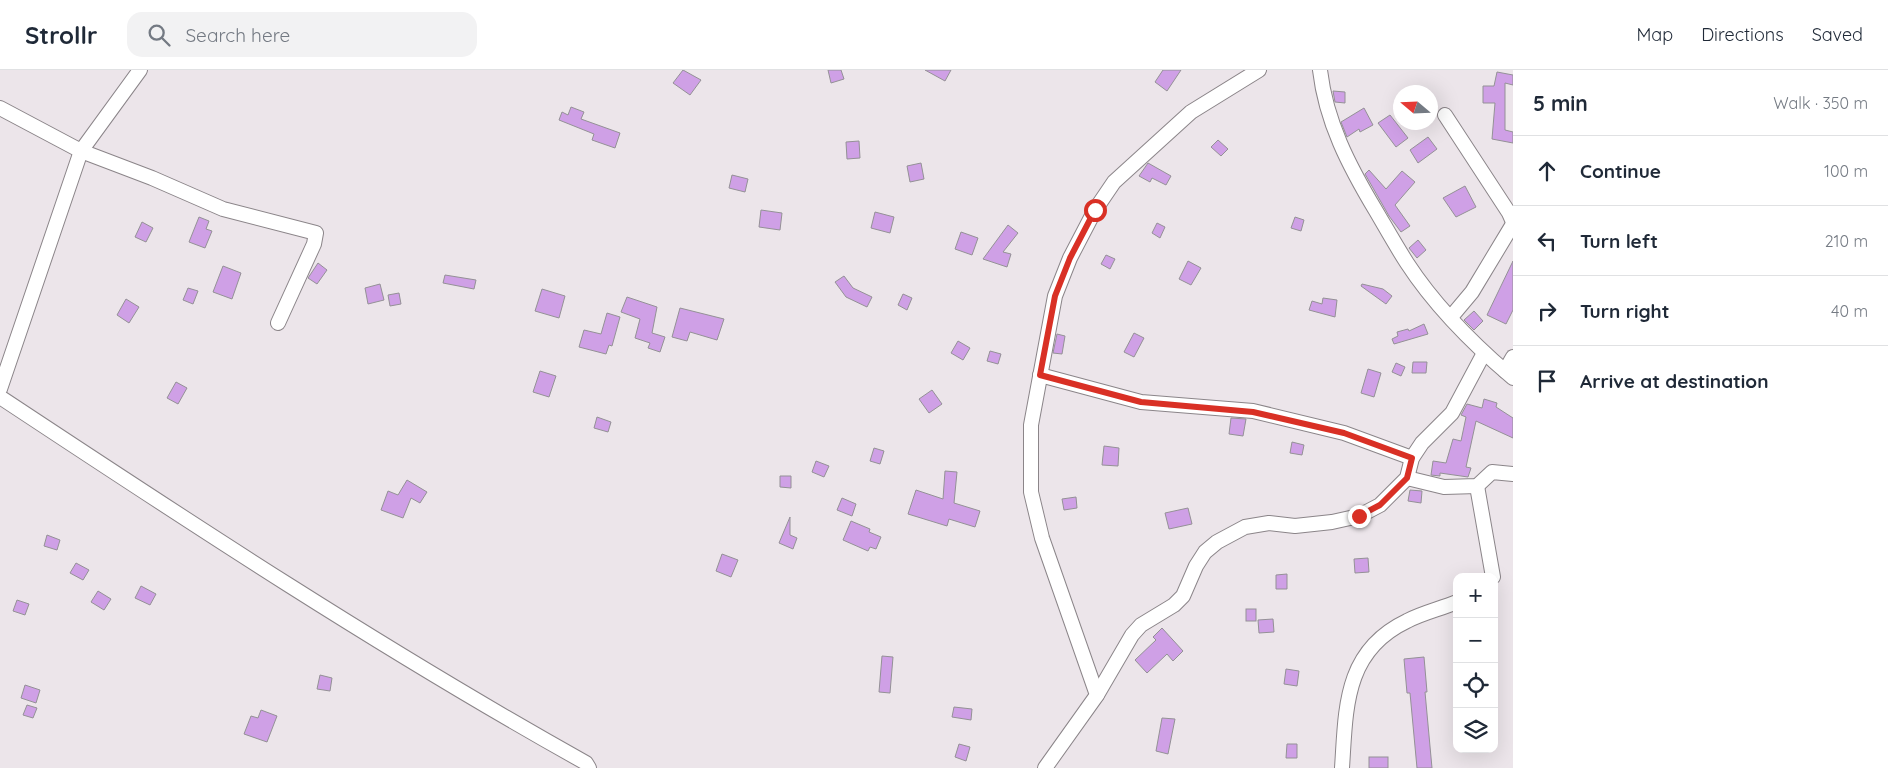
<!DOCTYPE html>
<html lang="en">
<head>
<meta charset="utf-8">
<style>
  :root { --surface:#fff; --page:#f2f2f3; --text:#1f2937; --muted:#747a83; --line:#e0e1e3 }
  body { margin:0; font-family:Quicksand,sans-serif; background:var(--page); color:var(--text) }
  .controls { position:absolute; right:15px; bottom:15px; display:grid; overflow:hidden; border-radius:10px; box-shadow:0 5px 20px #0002 }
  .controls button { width:45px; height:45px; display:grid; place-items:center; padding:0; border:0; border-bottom:1px solid var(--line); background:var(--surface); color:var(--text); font:25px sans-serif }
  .compass { position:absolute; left:1393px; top:15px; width:45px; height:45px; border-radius:50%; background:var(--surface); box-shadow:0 5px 20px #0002; rotate:289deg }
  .stop { position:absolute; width:15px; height:15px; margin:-11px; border:4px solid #d93025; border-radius:50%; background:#fff }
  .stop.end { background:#d93025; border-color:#fff; box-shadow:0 1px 5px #0008 }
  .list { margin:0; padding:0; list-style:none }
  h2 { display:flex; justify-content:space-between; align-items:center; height:65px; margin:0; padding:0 20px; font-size:21px }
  h2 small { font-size:16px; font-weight:400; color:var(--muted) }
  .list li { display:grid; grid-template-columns:32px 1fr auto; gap:15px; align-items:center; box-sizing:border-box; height:70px; padding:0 20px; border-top:1px solid var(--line) }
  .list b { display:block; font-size:19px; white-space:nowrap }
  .list em { font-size:16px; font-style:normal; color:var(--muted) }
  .icon { flex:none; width:28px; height:28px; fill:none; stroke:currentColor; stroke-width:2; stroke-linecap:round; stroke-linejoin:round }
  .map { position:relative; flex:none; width:1513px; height:698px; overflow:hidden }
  header { display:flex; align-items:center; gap:30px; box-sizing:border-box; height:70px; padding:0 25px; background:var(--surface); border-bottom:1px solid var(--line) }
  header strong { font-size:24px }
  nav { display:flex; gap:28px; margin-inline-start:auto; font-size:18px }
  .search { width:350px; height:45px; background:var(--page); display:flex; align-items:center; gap:12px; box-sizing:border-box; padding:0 18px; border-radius:15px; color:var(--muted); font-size:19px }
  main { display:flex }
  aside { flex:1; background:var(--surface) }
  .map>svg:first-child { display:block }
  .building { fill:#cfa0e6; stroke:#949196 }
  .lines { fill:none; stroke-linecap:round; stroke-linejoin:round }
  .street-casing { stroke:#8b8589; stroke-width:16 }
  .street { stroke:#fff; stroke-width:14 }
  .route { stroke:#d93025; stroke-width:6 }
</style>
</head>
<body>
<header>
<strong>Strollr</strong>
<div class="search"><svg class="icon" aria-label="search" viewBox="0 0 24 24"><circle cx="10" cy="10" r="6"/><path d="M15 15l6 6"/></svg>Search here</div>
<nav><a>Map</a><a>Directions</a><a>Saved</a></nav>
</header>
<main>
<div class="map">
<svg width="1513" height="698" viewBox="0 0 1513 698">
  <rect width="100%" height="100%" fill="#ece5ea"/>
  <g class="building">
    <polygon points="683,0 701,10 690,25 673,13"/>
    <polygon points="828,0 841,0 844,9 831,13"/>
    <polygon points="925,0 951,0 945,11"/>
    <polygon points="1163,0 1181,0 1167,21 1155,12"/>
    <polygon points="1497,2 1513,5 1513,15 1505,13 1505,60 1513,62 1513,73 1492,69 1495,33 1483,33 1483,16 1494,16"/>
    <polygon points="1333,21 1345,22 1345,33 1335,32"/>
    <polygon points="571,37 584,42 581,49 620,63 615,78 592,70 594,64 559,50 562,42 568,45"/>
    <polygon points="1364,38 1373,55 1360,62 1359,59 1347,67 1341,52"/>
    <polygon points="1390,45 1408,68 1396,77 1378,53"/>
    <polygon points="1428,67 1437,79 1418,93 1410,80"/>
    <polygon points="1218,70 1228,79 1221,86 1211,77"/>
    <polygon points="859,71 860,88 847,89 846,72"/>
    <polygon points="921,93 924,109 910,112 907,96"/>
    <polygon points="1148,93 1171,106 1166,115 1152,108 1150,112 1139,106"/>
    <polygon points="1369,100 1386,119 1402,101 1415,112 1395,135 1410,156 1401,162 1389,146 1365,104"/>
    <polygon points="732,105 748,109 745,122 729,118"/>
    <polygon points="1465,116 1476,137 1456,147 1443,128"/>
    <polygon points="761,140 782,143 780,160 759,157"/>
    <polygon points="875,142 894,147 890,163 871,158"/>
    <polygon points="199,147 209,151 206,159 212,161 205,178 189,172"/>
    <polygon points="1295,147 1304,150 1301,161 1291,158"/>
    <polygon points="142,152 153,158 146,172 135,167"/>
    <polygon points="1157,153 1165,157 1160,168 1152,163"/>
    <polygon points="1008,155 1018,163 1003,182 1011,184 1007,197 983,189"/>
    <polygon points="961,162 978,168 972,185 955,179"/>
    <polygon points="1418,170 1426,180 1417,188 1409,178"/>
    <polygon points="1106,185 1115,189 1110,199 1101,194"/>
    <polygon points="1188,191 1201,198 1191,215 1179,209"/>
    <polygon points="1513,191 1513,240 1506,254 1487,245"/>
    <polygon points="318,193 327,200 317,214 308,208"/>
    <polygon points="223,196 241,203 232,229 213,222"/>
    <polygon points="445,205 476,210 474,219 443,213"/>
    <polygon points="844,206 853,218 872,227 867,237 846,227 835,212"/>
    <polygon points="380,214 384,230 368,234 365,218"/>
    <polygon points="1362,214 1383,219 1392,226 1386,234 1361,216"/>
    <polygon points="188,218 198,221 193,234 183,230"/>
    <polygon points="542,219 565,226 559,248 535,241"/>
    <polygon points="399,223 401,234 390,236 388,225"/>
    <polygon points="903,224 912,228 907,240 898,235"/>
    <polygon points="627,227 657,237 652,263 665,267 660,282 648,278 650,273 635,268 640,249 621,242"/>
    <polygon points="1323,228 1337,230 1335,247 1309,240 1312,231 1322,234"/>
    <polygon points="126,229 139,237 129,253 117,245"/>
    <polygon points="680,238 724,249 717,270 690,262 687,271 672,267"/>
    <polygon points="1474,241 1483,251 1474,260 1464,250"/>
    <polygon points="607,243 620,247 612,276 609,275 606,284 579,277 584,260 601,264"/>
    <polygon points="1424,254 1428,264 1394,274 1392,269 1398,266 1397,262 1408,259 1409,261"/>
    <polygon points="1134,263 1144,268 1134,287 1124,282"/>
    <polygon points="1057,264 1065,266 1062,284 1053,283"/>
    <polygon points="958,271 970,278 963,290 951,283"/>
    <polygon points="990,281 1001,284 998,294 987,291"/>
    <polygon points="1413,292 1427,292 1426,303 1412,303"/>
    <polygon points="1396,293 1405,297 1401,306 1392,302"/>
    <polygon points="1368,299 1381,303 1374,327 1361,323"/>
    <polygon points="540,301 556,306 549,327 533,322"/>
    <polygon points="176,312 187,318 178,334 167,328"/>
    <polygon points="932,320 942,334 929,343 919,329"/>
    <polygon points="1484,329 1497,333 1496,337 1513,348 1513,368 1476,351 1466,397 1471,398 1468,407 1440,403 1440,406 1431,405 1433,391 1446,393 1453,369 1461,371 1466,347 1461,345 1467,334 1482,338"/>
    <polygon points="597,347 611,352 608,362 594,358"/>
    <polygon points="1231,348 1246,349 1243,366 1229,364"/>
    <polygon points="1292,372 1304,375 1302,385 1290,383"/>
    <polygon points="1104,376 1119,378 1118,396 1102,395"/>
    <polygon points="874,378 884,381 880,394 870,391"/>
    <polygon points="816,391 829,396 824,407 812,402"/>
    <polygon points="945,401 957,402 954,433 980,441 975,457 949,449 947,456 908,444 916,420 943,429"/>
    <polygon points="780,406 791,406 791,418 780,417"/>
    <polygon points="407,410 427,422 420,433 411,428 403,448 381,440 388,421 398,425"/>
    <polygon points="1410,420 1422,421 1421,433 1408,431"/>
    <polygon points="1076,427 1077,438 1064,440 1062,429"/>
    <polygon points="842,428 856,434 852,446 837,440"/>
    <polygon points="1188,438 1192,454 1169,459 1165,443"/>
    <polygon points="790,447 790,465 797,468 793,479 779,473"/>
    <polygon points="851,451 870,459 869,462 881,467 876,479 870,477 868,481 843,470"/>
    <polygon points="47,465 60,470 57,480 44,476"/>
    <polygon points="722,484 738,490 731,507 716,501"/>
    <polygon points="1368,488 1369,502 1355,503 1354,489"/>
    <polygon points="76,493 89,500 83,510 70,503"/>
    <polygon points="1287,504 1287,519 1276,519 1276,505"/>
    <polygon points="141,516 156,524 150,535 135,528"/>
    <polygon points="98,521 111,529 104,540 91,532"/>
    <polygon points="17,530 29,534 25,545 13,541"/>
    <rect x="1246" y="539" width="10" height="12"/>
    <polygon points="1273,549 1274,562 1259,563 1258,550"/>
    <polygon points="1162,558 1183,581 1173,591 1167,584 1147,603 1135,590 1156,570 1153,567"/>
    <polygon points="882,586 893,587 890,623 879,622"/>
    <polygon points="1424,587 1427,622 1425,622 1432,698 1417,698 1410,623 1407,623 1404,589"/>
    <polygon points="1286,599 1299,601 1297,616 1284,614"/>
    <polygon points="320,605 332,608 330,621 317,619"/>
    <polygon points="25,615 40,620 36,633 21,628"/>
    <polygon points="27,635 37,638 33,648 23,645"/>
    <polygon points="954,637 972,639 971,650 952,647"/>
    <polygon points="261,640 277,646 267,672 244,664 251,646 258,648"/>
    <polygon points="1162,648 1175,649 1168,684 1156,681"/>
    <polygon points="959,674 970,677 966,691 955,687"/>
    <polygon points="1287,674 1297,674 1297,688 1286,688"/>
    <rect x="1369" y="687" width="19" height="11"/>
  </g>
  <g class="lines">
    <g class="street-casing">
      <g id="street">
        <path d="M1320 0C1326 52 1349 96 1376 141 1386 158 1396 176 1407 193 1435 236 1474 275 1513 308"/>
        <polyline points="0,38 81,81 152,108 223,139 316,163 314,174 278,253"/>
        <polyline points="1445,45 1509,143 1513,152"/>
        <polyline points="1451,247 1472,222 1513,154"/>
        <polyline points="1505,301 1513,287"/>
        <polyline points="1040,305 1141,332 1253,341 1344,363 1412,388"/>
        <polyline points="0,319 81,81 140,0"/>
        <path d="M0 327C192 454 385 581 586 693L589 698"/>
        <polyline points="1407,408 1444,417 1477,416 1492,402 1513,404"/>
        <polyline points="1477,416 1493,507"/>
        <polyline points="1097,625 1132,565 1141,555 1174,535 1183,526 1196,496 1205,482 1217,472 1245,457 1269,453 1295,456 1332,452 1359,446 1380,435 1407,408 1412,388 1422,373 1452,343 1484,283"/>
        <polyline points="1045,698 1097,625 1042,468 1031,422 1031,355 1055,226 1070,188 1095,140 1114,112 1191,42 1259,0"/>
        <path d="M1342 698C1346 638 1344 581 1407 551 1422 543 1440 539 1457 532"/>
      </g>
    </g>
    <use href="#street" class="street"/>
  </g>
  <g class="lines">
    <polyline class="route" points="1095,140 1070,188 1055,226 1040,305 1141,332 1253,342 1344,363 1412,388 1407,408 1380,435 1359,446"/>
  </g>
</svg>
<div class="controls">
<button>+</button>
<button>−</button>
<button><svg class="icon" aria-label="locate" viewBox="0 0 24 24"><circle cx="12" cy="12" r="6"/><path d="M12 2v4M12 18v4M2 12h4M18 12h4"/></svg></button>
<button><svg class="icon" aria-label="layers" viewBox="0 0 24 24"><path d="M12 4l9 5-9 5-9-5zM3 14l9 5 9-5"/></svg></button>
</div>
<svg class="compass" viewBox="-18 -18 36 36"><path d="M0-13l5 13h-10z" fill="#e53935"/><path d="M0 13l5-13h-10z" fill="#747a83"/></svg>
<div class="stop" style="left:1095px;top:140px"></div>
<div class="stop end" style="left:1359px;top:446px"></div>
</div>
<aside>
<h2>5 min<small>Walk · 350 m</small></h2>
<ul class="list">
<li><svg class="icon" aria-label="ahead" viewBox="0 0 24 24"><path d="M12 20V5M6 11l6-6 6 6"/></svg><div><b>Continue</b></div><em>100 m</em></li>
<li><svg class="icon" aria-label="left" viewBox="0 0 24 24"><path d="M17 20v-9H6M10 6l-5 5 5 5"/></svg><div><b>Turn left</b></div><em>210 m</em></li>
<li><svg class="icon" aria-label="right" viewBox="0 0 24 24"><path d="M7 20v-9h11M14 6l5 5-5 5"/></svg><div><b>Turn right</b></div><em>40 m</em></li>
<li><svg class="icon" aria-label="arrive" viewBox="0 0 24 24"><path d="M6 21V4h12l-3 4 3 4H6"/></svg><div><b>Arrive at destination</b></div></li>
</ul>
</aside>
</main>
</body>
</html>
